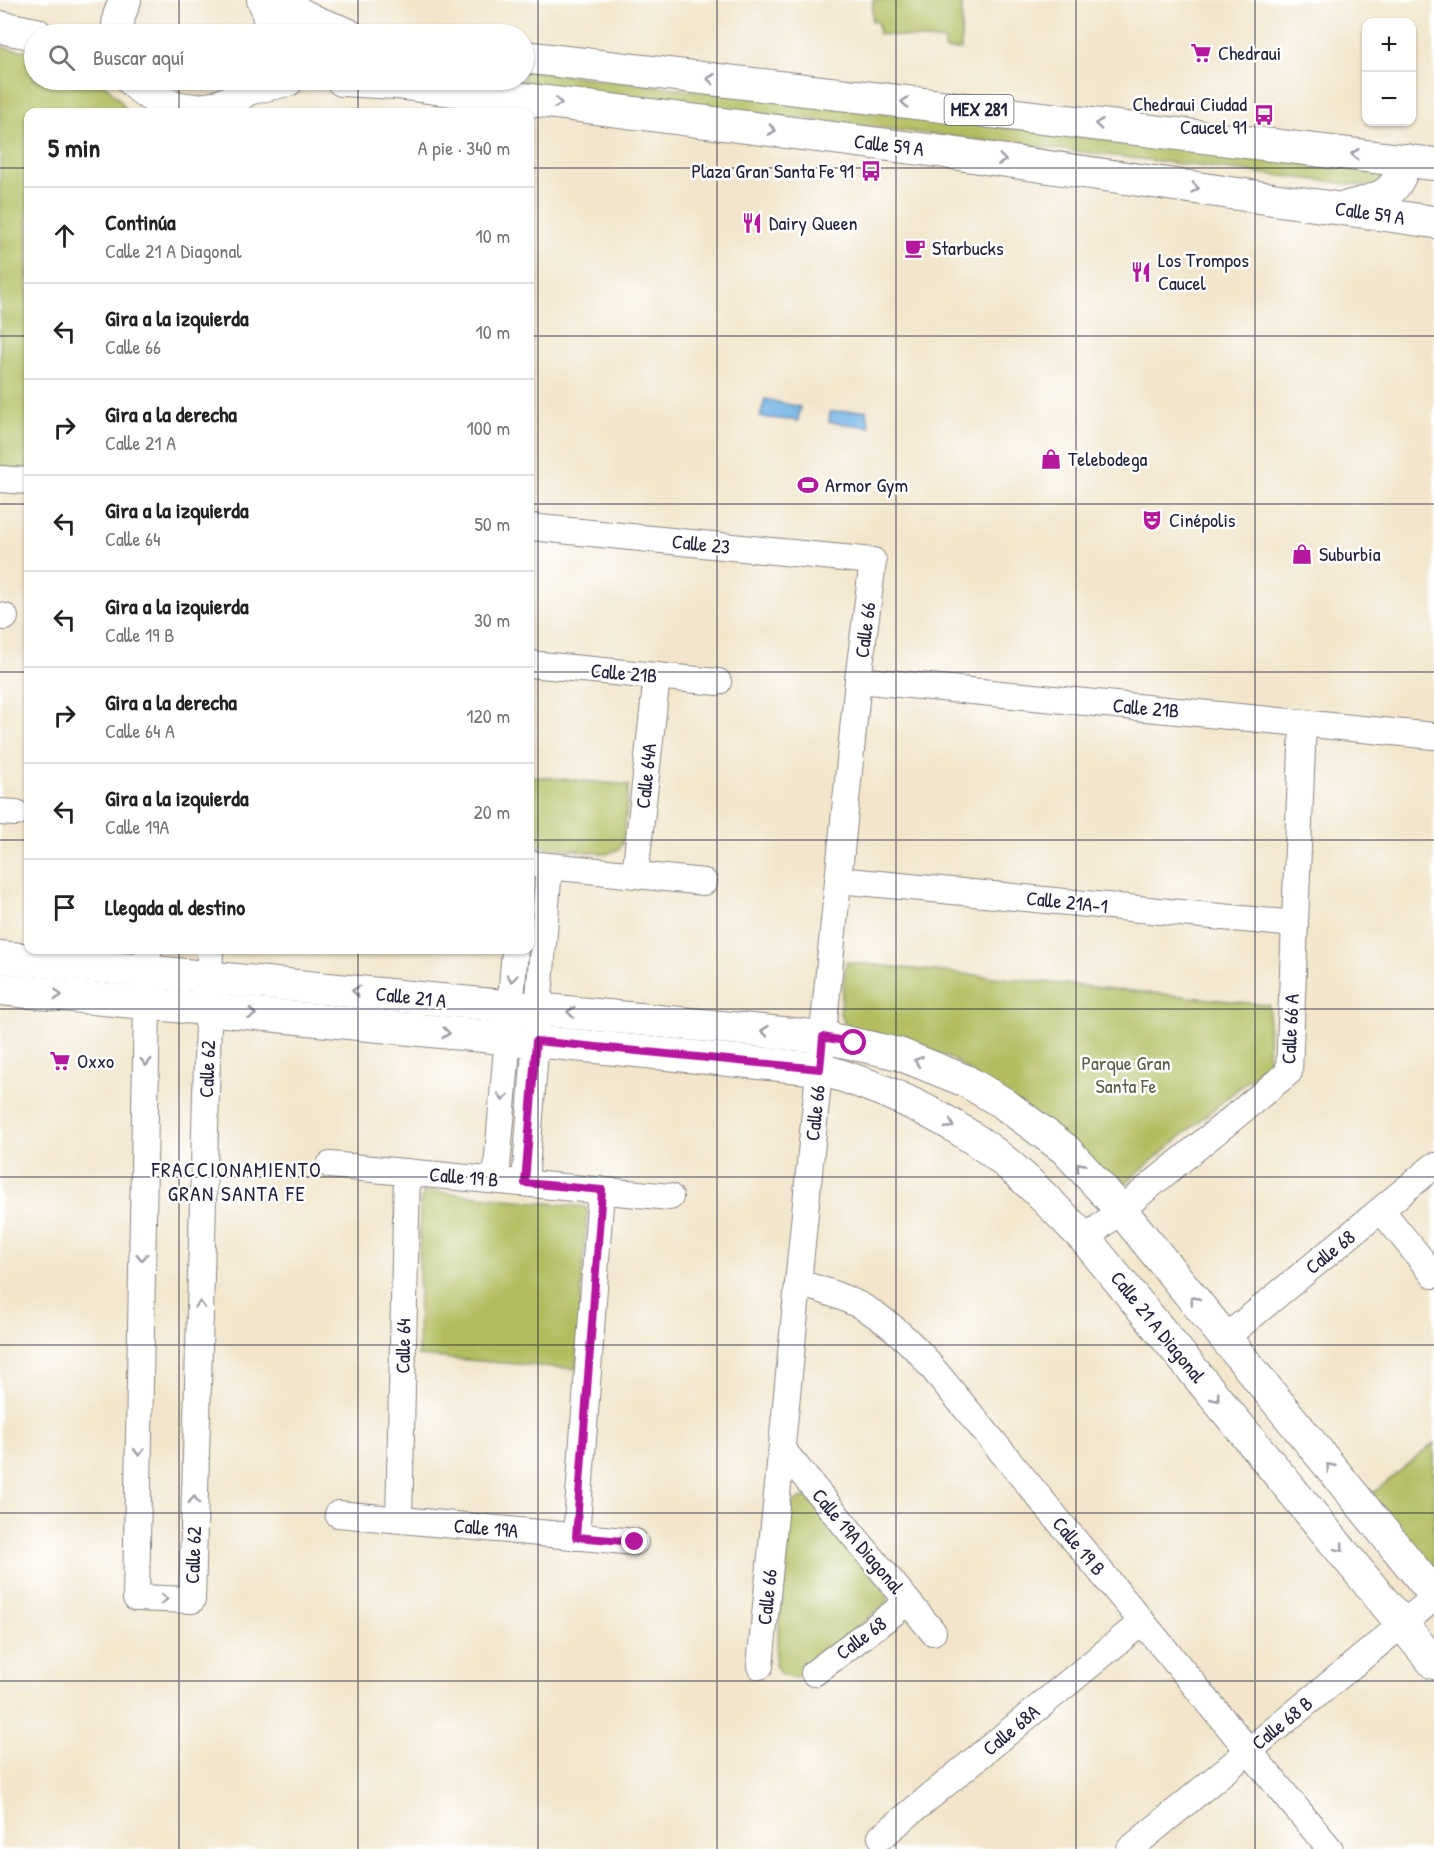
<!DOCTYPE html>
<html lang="es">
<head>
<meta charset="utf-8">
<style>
  :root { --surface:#fff; --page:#f6f6f6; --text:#222; --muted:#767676; --line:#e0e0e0 }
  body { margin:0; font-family:"Patrick Hand",sans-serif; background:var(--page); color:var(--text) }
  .controls { position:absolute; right:18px; top:18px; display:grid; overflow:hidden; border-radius:12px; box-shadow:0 2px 4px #0004 }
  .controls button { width:54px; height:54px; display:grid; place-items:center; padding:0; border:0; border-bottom:2px solid var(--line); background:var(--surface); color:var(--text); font:30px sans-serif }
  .stop { position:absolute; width:18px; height:18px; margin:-14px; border:4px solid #b5179e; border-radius:50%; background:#fff }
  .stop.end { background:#b5179e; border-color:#fff; box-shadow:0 2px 6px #0008 }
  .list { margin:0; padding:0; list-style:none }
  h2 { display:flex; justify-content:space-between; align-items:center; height:78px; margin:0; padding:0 24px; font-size:26px }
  h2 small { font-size:20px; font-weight:400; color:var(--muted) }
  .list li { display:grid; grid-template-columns:39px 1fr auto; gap:18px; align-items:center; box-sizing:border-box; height:96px; padding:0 24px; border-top:2px solid var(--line) }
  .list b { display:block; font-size:22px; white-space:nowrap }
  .list p { margin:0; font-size:20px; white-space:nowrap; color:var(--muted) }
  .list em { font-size:20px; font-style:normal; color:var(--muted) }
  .icon { flex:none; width:33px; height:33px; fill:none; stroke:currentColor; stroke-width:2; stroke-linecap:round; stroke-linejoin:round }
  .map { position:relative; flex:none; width:1434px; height:1849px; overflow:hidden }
  .search { position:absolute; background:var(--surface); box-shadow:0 2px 4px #0004; left:24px; top:24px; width:510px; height:66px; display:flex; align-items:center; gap:15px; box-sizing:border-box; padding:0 21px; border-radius:33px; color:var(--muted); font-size:22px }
  .panel { position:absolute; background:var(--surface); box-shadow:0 2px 4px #0004; left:24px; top:108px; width:510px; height:846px; border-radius:12px }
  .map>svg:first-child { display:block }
  .green { fill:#b1bd5f; stroke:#6a704d; stroke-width:1.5 }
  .water { fill:#6eb1e3; stroke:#486a8f; stroke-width:1.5 }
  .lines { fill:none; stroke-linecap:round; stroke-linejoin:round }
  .minor-casing { stroke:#8a8483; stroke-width:28 }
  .major-casing { stroke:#8a8483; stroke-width:34 }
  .minor { stroke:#fff; stroke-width:26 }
  .major { stroke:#fff; stroke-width:32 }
  .oneway { stroke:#9c9ca7 }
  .route { stroke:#b5179e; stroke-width:8 }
  .grid { fill:none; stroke:#22223b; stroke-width:1.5; stroke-opacity:0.55 }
  .labels { text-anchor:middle; stroke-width:5; stroke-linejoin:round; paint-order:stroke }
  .shield { fill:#fff; stroke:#646476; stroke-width:1.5 }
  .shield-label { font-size:18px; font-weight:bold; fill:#22223b }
  .poi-label { font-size:20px; fill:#22223b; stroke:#fff; text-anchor:start }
  .street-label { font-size:20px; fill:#22223b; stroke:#fff }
  .park-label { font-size:20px; fill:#5b6049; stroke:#fff }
  .neighbourhood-label { font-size:21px; letter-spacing:1.5px; fill:#22223b; stroke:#fff }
</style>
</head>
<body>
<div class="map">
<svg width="1434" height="1849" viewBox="0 0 1434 1849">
  <rect width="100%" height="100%" fill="#fff"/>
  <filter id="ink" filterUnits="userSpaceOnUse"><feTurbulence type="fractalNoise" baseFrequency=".0167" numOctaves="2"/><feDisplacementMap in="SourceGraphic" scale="12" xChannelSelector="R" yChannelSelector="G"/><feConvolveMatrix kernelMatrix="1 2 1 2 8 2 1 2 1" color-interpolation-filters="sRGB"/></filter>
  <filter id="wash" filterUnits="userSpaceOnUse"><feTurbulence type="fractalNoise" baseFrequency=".008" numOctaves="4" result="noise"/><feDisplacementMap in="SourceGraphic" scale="24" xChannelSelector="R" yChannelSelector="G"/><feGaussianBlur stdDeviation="1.35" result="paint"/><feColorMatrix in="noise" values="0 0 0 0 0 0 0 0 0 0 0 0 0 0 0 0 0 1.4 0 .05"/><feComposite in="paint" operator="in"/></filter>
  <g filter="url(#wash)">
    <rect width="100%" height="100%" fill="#f2e5cb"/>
    <g class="green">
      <polygon points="873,0 962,0 961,50 945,50 945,41 879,34 878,22 872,21"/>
      <polygon points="0,47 21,50 34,49 34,80 100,80 119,99 128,112 28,112 28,472 0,469"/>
      <polygon points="524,70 1394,174 1384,188 475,80 524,80"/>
      <polygon points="530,776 629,785 623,842 619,849 607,854 530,845"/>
      <polygon points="846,962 1269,1005 1268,1061 1264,1067 1118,1189 956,1061 910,1041 846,1026 840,1014"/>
      <polygon points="428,1191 585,1207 587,1210 576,1369 418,1356 420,1203 424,1192"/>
      <polygon points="1434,1443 1434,1580 1367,1498"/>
      <polygon points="802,1497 809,1498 887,1593 888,1602 794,1678 780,1673 775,1665 791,1506 794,1502"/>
    </g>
    <g class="water">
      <polygon points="765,399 800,407 798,421 760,417"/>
      <polygon points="866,410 870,427 829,422 830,412"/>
    </g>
  </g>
  <g filter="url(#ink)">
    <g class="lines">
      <g class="minor-casing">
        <g id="minor">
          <polyline points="0,479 28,481"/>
          <polyline points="530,527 873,561 858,680 760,1666"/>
          <polyline points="0,616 5,617"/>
          <polyline points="530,664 718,682"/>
          <polyline points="858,680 1434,736"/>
          <polyline points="0,812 16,813"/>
          <polyline points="530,864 704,882"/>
          <polyline points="635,875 657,676"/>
          <polyline points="838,880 1295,924"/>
          <polyline points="148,950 136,1598 192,1600 210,950"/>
          <polyline points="330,1165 670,1197"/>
          <polyline points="496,1180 515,950"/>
          <polyline points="525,1183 549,866"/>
          <polyline points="1381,1210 1434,1275"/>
          <polyline points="1085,1239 1289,1072 1303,723"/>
          <path d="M798 1283C854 1298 880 1312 920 1353L1330 1849"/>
          <polyline points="1225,1338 1434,1166"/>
          <polyline points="782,1449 933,1632"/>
          <polyline points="338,1514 635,1542"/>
          <polyline points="399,1519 407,1172"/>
          <polyline points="576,1537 601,1190"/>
          <polyline points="814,1673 908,1602"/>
          <polyline points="881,1837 1142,1622"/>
          <polyline points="1130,1849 1434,1598"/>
        </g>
      </g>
      <g class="major-casing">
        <g id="major">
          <polyline points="263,0 267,8 271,34"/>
          <polyline points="272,0 318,23 347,34"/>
          <polyline points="0,27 36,34"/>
          <polyline points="117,34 119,16 125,0"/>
          <polyline points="524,57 1434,164"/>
          <path d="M132 80C168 117 221 122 255 80"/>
          <polyline points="342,80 396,83 944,152 1434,222"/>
          <polyline points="247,89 288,80"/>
          <path d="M1348 207C1381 198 1396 196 1406 160"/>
          <polyline points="0,957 823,1037 899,1054 966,1081 1003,1103 1065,1149 1120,1209 1434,1594"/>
          <path d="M0 989 820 1069C875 1085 929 1108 977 1141 1018 1168 1051 1205 1085 1239L1434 1663"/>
        </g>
      </g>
      <use href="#minor" class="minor"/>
      <use href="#major" class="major"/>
    </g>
    <defs><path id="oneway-chevron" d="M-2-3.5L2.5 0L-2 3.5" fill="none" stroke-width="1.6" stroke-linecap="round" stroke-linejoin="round" transform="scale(1.5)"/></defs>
    <g class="oneway">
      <use href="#oneway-chevron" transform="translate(711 79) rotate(-173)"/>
      <use href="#oneway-chevron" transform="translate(905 102) rotate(-173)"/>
      <use href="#oneway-chevron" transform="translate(558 103) rotate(7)"/>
      <use href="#oneway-chevron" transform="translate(1099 124) rotate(-173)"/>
      <use href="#oneway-chevron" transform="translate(772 130) rotate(7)"/>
      <use href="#oneway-chevron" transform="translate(1355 154) rotate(-173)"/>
      <use href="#oneway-chevron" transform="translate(1002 160) rotate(8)"/>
      <use href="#oneway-chevron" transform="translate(1195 188) rotate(8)"/>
      <use href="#oneway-chevron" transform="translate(512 978) rotate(95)"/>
      <use href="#oneway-chevron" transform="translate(356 991) rotate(-174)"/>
      <use href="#oneway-chevron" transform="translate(58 995) rotate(5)"/>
      <use href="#oneway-chevron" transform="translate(571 1012) rotate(-174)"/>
      <use href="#oneway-chevron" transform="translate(252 1014) rotate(6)"/>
      <use href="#oneway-chevron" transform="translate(765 1031) rotate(-174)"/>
      <use href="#oneway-chevron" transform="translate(446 1033) rotate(6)"/>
      <use href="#oneway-chevron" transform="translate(918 1061) rotate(-161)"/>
      <use href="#oneway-chevron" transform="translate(146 1062) rotate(91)"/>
      <use href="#oneway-chevron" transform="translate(503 1097) rotate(95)"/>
      <use href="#oneway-chevron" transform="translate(950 1125) rotate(30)"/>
      <use href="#oneway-chevron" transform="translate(1080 1166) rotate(-132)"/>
      <use href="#oneway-chevron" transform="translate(142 1257) rotate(91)"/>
      <use href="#oneway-chevron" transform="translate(1194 1300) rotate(-129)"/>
      <use href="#oneway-chevron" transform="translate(200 1305) rotate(-88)"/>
      <use href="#oneway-chevron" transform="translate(1216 1398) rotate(51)"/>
      <use href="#oneway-chevron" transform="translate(139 1452) rotate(91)"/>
      <use href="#oneway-chevron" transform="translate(1330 1467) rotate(-129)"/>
      <use href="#oneway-chevron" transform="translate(194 1500) rotate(-88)"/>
      <use href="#oneway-chevron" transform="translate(1340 1548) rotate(51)"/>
      <use href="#oneway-chevron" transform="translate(164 1599) rotate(2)"/>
    </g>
  </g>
  <g class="lines" filter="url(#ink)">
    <polyline class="route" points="635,1542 576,1537 602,1190 525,1183 536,1041 820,1069 823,1037 854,1043"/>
  </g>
  <path class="grid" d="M179 0V34M358 0V34M538 0V1849M717 0V1849M896 0V1849M1076 0V1849M1255 0V1849M179 80V112M358 80V112M0 168H28M530 168H1434M0 336H28M530 336H1434M0 504H28M530 504H1434M0 672H28M530 672H1434M0 840H28M530 840H1434M179 950V1849M358 950V1849M0 1009H1434M0 1177H1434M0 1345H1434M0 1513H1434M0 1681H1434"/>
  <defs>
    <g id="supermarket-bare" transform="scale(1.62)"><path d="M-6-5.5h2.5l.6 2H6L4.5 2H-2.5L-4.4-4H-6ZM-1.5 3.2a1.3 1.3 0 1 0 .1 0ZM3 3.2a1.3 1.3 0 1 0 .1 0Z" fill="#b5179e" stroke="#fff" stroke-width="2.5" paint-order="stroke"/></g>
    <g id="bus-bare" transform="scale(1.62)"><path d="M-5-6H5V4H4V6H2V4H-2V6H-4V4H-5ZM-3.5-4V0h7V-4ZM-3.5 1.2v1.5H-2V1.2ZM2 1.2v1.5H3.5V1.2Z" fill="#b5179e" stroke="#fff" stroke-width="2.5" paint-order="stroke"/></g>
    <g id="restaurant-bare" transform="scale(1.62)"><path d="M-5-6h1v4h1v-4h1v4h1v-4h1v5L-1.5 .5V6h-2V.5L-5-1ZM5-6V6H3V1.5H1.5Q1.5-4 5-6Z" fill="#b5179e" stroke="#fff" stroke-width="2.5" paint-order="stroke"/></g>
    <g id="cafe-bare" transform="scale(1.62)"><path d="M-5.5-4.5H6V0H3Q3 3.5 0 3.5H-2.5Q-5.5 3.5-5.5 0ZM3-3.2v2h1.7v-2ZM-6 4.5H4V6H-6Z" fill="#b5179e" stroke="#fff" stroke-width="2.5" paint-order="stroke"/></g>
    <g id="shop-bare" transform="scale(1.62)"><path d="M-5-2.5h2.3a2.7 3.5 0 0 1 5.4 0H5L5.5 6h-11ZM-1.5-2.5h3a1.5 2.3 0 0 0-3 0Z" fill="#b5179e" stroke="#fff" stroke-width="2.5" paint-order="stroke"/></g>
    <g id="stadium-bare" transform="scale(1.62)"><path d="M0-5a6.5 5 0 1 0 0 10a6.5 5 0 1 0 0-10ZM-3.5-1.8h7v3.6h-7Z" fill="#b5179e" stroke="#fff" stroke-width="2.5" paint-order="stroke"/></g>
    <g id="theatre-bare" transform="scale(1.62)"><path d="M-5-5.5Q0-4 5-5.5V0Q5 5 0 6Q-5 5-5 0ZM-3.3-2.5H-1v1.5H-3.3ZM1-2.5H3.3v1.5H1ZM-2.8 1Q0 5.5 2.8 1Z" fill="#b5179e" stroke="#fff" stroke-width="2.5" paint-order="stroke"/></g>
  </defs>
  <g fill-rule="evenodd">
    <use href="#supermarket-bare" x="1201" y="53"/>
    <use href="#bus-bare" x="1264" y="115"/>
    <use href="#bus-bare" x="871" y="171"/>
    <use href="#restaurant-bare" x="752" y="223"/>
    <use href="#cafe-bare" x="915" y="248"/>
    <use href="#restaurant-bare" x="1141" y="272"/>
    <use href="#shop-bare" x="1051" y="459"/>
    <use href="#stadium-bare" x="808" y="485"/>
    <use href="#theatre-bare" x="1152" y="520"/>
    <use href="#shop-bare" x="1302" y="554"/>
    <use href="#supermarket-bare" x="60" y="1061"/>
  </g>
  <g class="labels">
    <rect class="shield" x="944.5" y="95" width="69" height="30" rx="4.5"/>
    <g class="shield-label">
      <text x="979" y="116">MEX 281</text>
    </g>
    <g class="poi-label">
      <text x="1218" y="60">Chedraui</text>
      <text x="1247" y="111" text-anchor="end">Chedraui Ciudad<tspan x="1247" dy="23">Caucel 91</tspan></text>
      <text x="854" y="178" text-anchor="end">Plaza Gran Santa Fe 91</text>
      <text x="769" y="230">Dairy Queen</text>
      <text x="932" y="255">Starbucks</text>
      <text x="1158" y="267">Los Trompos<tspan x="1158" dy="23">Caucel</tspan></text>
      <text x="1068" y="466">Telebodega</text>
      <text x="825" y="492">Armor Gym</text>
      <text x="1169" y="527">Cinépolis</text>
      <text x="1319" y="561">Suburbia</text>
      <text x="77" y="1068">Oxxo</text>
    </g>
    <g class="street-label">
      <text transform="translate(889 145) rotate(7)" y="7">Calle 59 A</text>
      <text transform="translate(1370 213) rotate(8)" y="7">Calle 59 A</text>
      <text transform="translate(701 544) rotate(6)" y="7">Calle 23</text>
      <text transform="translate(865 630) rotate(-83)" y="7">Calle 66</text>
      <text transform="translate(624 673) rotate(5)" y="7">Calle 21B</text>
      <text transform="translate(1146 708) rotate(5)" y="7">Calle 21B</text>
      <text transform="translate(646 776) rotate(-84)" y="7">Calle 64A</text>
      <text transform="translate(1067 902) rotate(6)" y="7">Calle 21A-1</text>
      <text transform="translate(411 997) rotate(6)" y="7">Calle 21 A</text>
      <text transform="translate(1290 1029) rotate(-87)" y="7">Calle 66 A</text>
      <text transform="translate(207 1069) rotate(-88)" y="7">Calle 62</text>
      <text transform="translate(815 1113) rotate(-84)" y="7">Calle 66</text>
      <text transform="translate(464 1177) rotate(5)" y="7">Calle 19 B</text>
      <text transform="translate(1330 1252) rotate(-39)" y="7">Calle 68</text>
      <text transform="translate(1158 1327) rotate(51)" y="7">Calle 21 A Diagonal</text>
      <text transform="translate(403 1346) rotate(-89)" y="7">Calle 64</text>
      <text transform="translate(486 1528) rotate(5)" y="7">Calle 19A</text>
      <text transform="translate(858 1541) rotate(50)" y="7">Calle 19A Diagonal</text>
      <text transform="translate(1079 1546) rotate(50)" y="7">Calle 19 B</text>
      <text transform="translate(193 1555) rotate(-88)" y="7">Calle 62</text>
      <text transform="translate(767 1597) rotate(-84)" y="7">Calle 66</text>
      <text transform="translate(861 1638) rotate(-37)" y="7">Calle 68</text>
      <text transform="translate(1282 1723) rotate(-39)" y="7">Calle 68 B</text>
      <text transform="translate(1011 1730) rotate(-40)" y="7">Calle 68A</text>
    </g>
    <g class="park-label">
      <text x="1126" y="1070">Parque Gran<tspan x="1126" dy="23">Santa Fe</tspan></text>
    </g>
    <g class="neighbourhood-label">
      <text x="237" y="1177">FRACCIONAMIENTO<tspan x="237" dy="24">GRAN SANTA FE</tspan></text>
    </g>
  </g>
</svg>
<div class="controls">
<button>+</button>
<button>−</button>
</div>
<div class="stop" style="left:854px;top:1043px"></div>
<div class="stop end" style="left:635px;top:1542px"></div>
<div class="search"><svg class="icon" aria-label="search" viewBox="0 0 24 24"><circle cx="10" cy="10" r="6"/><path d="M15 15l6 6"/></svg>Buscar aquí</div>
<section class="panel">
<h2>5 min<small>A pie · 340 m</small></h2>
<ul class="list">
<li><svg class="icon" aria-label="ahead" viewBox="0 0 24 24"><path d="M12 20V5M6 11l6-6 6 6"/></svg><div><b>Continúa</b><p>Calle 21 A Diagonal</p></div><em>10 m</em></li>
<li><svg class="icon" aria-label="left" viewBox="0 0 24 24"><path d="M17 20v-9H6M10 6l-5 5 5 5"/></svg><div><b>Gira a la izquierda</b><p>Calle 66</p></div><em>10 m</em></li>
<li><svg class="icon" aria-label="right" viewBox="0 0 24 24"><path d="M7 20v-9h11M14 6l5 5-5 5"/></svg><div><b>Gira a la derecha</b><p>Calle 21 A</p></div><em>100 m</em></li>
<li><svg class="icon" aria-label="left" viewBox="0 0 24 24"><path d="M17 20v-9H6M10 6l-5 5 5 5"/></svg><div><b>Gira a la izquierda</b><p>Calle 64</p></div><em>50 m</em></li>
<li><svg class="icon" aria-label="left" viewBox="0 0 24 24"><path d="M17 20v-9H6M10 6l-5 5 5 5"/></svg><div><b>Gira a la izquierda</b><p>Calle 19 B</p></div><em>30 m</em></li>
<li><svg class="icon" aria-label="right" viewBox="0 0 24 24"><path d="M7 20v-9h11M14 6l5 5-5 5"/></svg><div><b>Gira a la derecha</b><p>Calle 64 A</p></div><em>120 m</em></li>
<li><svg class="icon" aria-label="left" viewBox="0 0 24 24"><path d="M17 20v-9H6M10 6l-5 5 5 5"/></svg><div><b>Gira a la izquierda</b><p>Calle 19A</p></div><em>20 m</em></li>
<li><svg class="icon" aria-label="arrive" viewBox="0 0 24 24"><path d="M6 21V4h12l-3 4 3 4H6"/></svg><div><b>Llegada al destino</b></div></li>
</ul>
</section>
</div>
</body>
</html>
